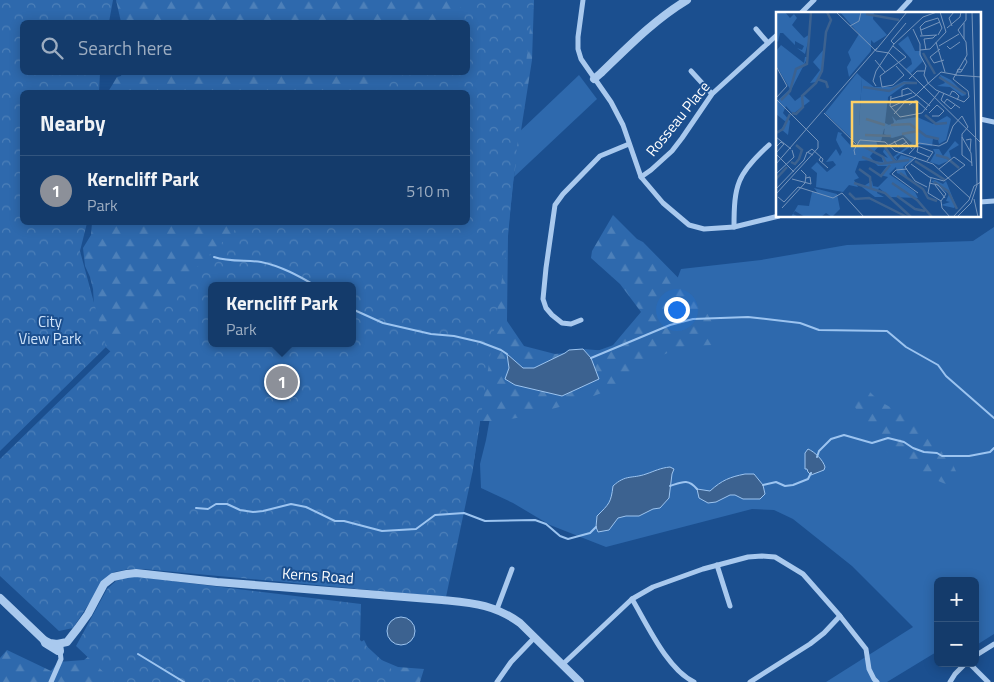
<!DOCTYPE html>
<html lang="en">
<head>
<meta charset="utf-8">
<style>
  :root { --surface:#143b6b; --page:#1d4271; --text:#f1f3f6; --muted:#9dadc1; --line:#33557e; --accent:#8c9099 }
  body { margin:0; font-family:"Titillium Web",sans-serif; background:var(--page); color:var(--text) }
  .controls { position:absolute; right:15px; bottom:15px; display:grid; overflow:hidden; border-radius:8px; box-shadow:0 2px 12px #0003 }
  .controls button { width:45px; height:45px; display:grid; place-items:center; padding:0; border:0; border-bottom:1px solid var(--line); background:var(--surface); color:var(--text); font:25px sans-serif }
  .you { position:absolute; left:676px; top:309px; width:18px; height:18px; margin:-12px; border:4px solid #fff; border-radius:50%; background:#1a73e8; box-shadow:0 0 0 8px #1a73e833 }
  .badge { display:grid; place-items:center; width:32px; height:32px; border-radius:50%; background:var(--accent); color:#fff; font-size:16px; font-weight:700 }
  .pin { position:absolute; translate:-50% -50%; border:2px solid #fff; box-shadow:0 1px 5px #0006 }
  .popup { position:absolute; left:208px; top:282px; width:148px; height:65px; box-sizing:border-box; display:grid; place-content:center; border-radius:8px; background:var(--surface); filter:drop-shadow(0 1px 4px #0005); font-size:16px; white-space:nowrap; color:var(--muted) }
  .popup b { font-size:19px; color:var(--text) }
  .popup::after { content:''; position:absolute; left:50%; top:100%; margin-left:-10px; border:10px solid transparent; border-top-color:var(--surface) }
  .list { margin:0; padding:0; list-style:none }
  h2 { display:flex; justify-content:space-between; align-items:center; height:65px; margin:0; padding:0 20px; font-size:21px }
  h2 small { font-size:16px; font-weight:400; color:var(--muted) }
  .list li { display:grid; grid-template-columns:32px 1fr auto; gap:15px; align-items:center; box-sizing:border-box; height:70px; padding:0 20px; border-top:1px solid var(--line) }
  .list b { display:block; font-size:19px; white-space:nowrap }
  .list p { margin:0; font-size:16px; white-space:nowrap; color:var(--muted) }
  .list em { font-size:16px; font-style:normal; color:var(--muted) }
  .icon { flex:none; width:28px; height:28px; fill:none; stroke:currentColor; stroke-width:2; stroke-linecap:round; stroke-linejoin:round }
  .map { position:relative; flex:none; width:994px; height:682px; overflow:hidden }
  .search { position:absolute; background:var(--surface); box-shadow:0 2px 12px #0003; left:20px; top:20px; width:450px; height:55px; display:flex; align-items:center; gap:12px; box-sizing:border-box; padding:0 18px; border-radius:8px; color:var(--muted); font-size:19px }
  .panel { position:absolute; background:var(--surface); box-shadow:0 2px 12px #0003; left:20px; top:90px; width:450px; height:135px; border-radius:8px }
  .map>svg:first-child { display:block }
  .green { fill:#2e69ad }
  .forest { fill:url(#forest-firs); fill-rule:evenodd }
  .park { fill:url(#park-crowns); fill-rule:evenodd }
  .water { fill:#3c6290; stroke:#9cc4f0 }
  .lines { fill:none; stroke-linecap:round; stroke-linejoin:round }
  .stream { stroke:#9cc4f0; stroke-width:2 }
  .minor { stroke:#a9c9ee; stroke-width:5 }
  .tertiary { stroke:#a9c9ee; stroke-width:8 }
  .labels { text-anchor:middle; stroke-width:4; stroke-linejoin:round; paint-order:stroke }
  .street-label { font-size:15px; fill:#fff; stroke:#1b4f8f }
  .park-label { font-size:15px; fill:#cfe3fa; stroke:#1b4f8f }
  .inset-river { fill:none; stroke:#3c6290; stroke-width:2.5 }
  .inset-road { fill:none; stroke:#7695bc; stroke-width:1 }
  .view { fill:#ffd166; fill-opacity:0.15; stroke:#ffd166; stroke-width:2.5 }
  .inset-edge { fill:none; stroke:#fff; stroke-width:2.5 }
</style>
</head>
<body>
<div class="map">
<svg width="994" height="682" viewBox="0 0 994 682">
  <defs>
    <pattern id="forest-firs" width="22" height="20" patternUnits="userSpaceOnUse" patternTransform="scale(1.25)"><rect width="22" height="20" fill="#2e69ad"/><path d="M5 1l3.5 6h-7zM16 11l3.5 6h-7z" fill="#4d80b9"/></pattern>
    <pattern id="park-crowns" width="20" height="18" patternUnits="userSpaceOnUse" patternTransform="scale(1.25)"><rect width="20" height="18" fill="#2e69ad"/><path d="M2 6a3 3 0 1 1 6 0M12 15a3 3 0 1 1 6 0" fill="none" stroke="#4d80b9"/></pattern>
  </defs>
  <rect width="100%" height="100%" fill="#1b4f8f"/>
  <g class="green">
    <polygon points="579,75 597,99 514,177 518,133"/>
    <polygon points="994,227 994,634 975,646 975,581 938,581 938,651 887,682 826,682 913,627 852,566 793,519 774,510 752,509 606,547 550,525 513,503 481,488 480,464 486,440 498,373 544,370 658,329 681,269 761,260 847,245 973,241"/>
  </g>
  <g class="forest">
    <path d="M116 0H534L532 60 513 182 508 236 507 321 524 346 555 354 565 353 534 368H523L507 355 509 368 505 379 591 358 583 349 608 351 641 312 620 284 591 258 592 251 613 215 637 239 643 242 701 301 714 326 712 345 685 346 650 360 634 370 617 387 578 402 522 417 499 421H480L472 474 111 352 96 338 93 289 90 277 85 266 83 248 91 235 92 223 468 222V92H108L117 77 121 76 122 73 468 72V22H121ZM212 286H352V343H212Z"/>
    <polygon points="865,387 879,401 916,421 948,453 958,476 950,486 936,480 891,457 849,399"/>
    <polygon points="364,640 372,656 398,667 424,669 420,682 365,682 354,647"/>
    <polygon points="7,650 51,671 58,662 84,660 94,652 218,682 0,682 0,658"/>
  </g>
  <g class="park">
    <polygon points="0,0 113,0 109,22 22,22 22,72 100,73 99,92 22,92 22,222 87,223 80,251 106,347 0,451"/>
    <path d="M468 0H534L529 36 505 259 472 474 446 597 143 569H129L114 572 105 579 73 628 59 631 0 576V459L242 223 468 222V92H374L395 73 468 72V22H446ZM212 286H352V343H212Z"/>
    <polygon points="127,577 139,577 361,604 360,640 400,677 396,682 114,682 76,646 107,589 116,581"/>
  </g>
  <g class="water">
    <polygon points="583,349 591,358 599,379 562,396 515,385 505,379 509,368 507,354 523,368 534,368 565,353 569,350"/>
    <path d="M808 449C815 452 823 460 825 467L824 470 811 475 808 472 807 469H805V453Z"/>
    <path d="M670 467 674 469 672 474 669 498 660 508 653 509 639 516H626L618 518 609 530 598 532 596 527 597 516C609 504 611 503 613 486 626 474 632 479 646 474 655 471 660 468 670 467Z"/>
    <path d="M745 474H754L763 485 765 494 760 499H743L735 495H730L716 502 708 503 699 498 697 489 710 491C722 480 730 477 745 474Z"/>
    <circle cx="401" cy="631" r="14"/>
  </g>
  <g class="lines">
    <g class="stream">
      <path d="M214 257C229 262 246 260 261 262 281 266 299 276 316 286"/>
      <polyline points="352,309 383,323 431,334 454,336 480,342 501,350 507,354"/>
      <polyline points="591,358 670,325 693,319 748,317 800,323 819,330 887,331 906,347 938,365 946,376 994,418"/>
      <polyline points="817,457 819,451 831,439 844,435 872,443 888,438 904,442 913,448 924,452 937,453 942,456 969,456 990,452 994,448"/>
      <polyline points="763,485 776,482 785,486 793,485 808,479 811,473"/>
      <path d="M670 486C682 482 688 478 697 489"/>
      <polyline points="196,508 208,509 216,504 227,504 240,510 253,512 263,511 291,504 306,507 335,521 344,521 382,531 416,529 435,515 464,513 485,521 535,520 546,524 560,536 568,539 590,533 596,527"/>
      <polyline points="138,654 184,682"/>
    </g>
    <g class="minor">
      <polyline points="583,0 578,37 578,49 581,59 611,102 623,125 641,177 663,203 689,225 704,229 734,227 779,216"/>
      <polyline points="800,14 814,0"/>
      <polyline points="897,14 910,0"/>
      <polyline points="756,29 768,43"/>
      <polyline points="691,71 712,94"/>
      <polyline points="980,119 994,122"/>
      <polyline points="641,177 651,170 672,151 682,138 712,94 778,34"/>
      <polyline points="980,202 994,201"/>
      <path d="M734 227C734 185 737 174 769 145"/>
      <polyline points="581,320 571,324 562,323 552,315 546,308 543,299 546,268 555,205 563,194 600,156 629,144"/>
      <polyline points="717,565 730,606"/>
      <path d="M632 599C647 624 667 669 694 682"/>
      <polyline points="497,609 512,569"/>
      <polyline points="975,656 994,644"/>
      <polyline points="969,663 988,682"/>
      <polyline points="562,665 632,599 653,587 703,569 748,557 762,556 775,557 803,574 840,616 866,649 869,669 874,679 877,682"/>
      <polyline points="51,682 61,659 60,651"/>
      <polyline points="497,682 511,662 535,637"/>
      <polyline points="750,682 810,644 824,633 840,616"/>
      <polyline points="950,682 955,674 966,663"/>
    </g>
    <g class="tertiary">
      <path d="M594 79 601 73C629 46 654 20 687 0"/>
      <polyline points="0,598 44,640 45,643 58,651 60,651 59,644"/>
      <path d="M44 640 50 643 57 644 67 642 78 628 88 614 104 584 113 577 127 574 136 573 217 582 442 600C472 603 494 604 520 623L580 682"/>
    </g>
  </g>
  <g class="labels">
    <g class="street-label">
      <text transform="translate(678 119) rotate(-51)" y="5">Rosseau Place</text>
      <text transform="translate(318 576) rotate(4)" y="5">Kerns Road</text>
    </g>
    <g class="park-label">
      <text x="50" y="327">City<tspan x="50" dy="17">View Park</tspan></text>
    </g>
  </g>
  <g transform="translate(776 12)">
    <rect width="205" height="205" fill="#1b4f8f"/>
    <path d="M171 104 175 107 170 128 163 132 162 128 157 127 156 134 138 132 120 145 122 149 117 145 136 131 127 123 116 126 108 122 109 114 119 111 121 108 141 105 157 112Z" fill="#2e69ad"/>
    <path d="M0 0H9L14 6 18 2 21 6 16 13 28 26 34 22 29 42 21 36 26 38 28 34 19 29V33L7 21H4L2 30 0 28ZM64 0H98L97 7 111 23 98 31 95 28V39L73 65 71 55 75 48 72 40 83 22ZM5 33 28 51 29 45H32L13 82 19 89 27 83 34 89 17 102 10 94 7 101 14 109 12 123 6 118 2 122 10 110 0 102V90L14 77 0 53V39ZM48 37 47 59 40 70 34 71 44 58 37 50ZM163 62 175 68 190 83 186 84 174 75 161 74 169 71ZM86 66 98 75H116L128 69 140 70 130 72 112 85 109 111 113 113 109 115H115L118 110 116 104 123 112 108 117 105 129 93 127 83 112ZM62 120 66 121 65 123 75 134 104 133 94 144 97 148 83 149 79 160 83 166 78 168 82 175 73 173 67 180 40 175 41 161 35 156 41 150 51 160 60 153 57 149 50 150 60 137 64 144 66 140 60 128ZM108 137 121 149 125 143 138 147 127 155 132 166 121 161 120 155 113 162 139 180 142 186 114 185 103 176 101 181 108 185H99L86 175 96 169 97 174 102 175 112 165 104 163 111 154H102L97 149 107 150 105 143 112 146 107 140ZM159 168 167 172 170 169 180 194 178 196 165 193 174 190 170 189 173 182 155 169ZM38 176 61 182 64 197 56 205 50 201 45 205H29L19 199 17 202 23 205H15L22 193 33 194 36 180H41Z" fill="#2e69ad"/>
    <path d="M132 24 139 39H144L147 49 134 62 130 57 136 52 135 47 122 32ZM81 61 86 66 83 113 112 85 105 129H100L102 134 94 144 49 101ZM179 129 183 133 173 139 175 146 172 149 163 153 154 150 159 141 157 137H163L167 144Z" fill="#2e69ad"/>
    <path class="inset-river" d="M90 2 123 8M147 41 159 62M163 65 190 82M41 67 50 70 52 76M87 75 113 79 128 71H141M5 88 14 79 20 57 31 52 35 0M16 101 20 102 27 95 26 84 40 71 46 59 50 20 55 8 51 0M149 103 160 112 171 111M90 107 109 113M115 113 134 112 150 124 163 127M0 121 7 117 14 102M126 122 142 119M89 123 115 124M85 133 107 145 110 151M109 135 119 150M160 143 171 146 183 156M86 145 104 152 133 148M139 149 169 168M15 150 19 152 23 147 26 138 20 133M93 156 105 164 114 153M83 157 94 165 95 177M124 161 147 177 152 186 161 189M0 167 11 155M158 170 172 179 181 197M78 171 109 181 135 205M116 171 141 188 156 205M73 181 79 187 93 186 131 205M121 184 139 197 149 199"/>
    <path class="inset-road" d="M60 0 100 39M204 0 205 29M74 14 83 9 85 0M176 14 173 6 178 0M171 16 184 5 185 0M137 17 144 32V43L150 54 148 63 152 71 160 78 188 90 193 85 192 79 177 67 191 43 190 30 182 18 190 8V0M145 18 164 10M146 23 144 15 149 10 162 6 166 16 162 23M144 24 161 23M188 27V11M160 30 169 60M118 32 115 29 130 11M117 34 130 45 104 64 106 75 117 73 128 63 120 54M163 34 183 22M171 34 174 37 184 30M164 37 154 45 158 51 168 48M144 38 154 37 170 20 164 0M150 38 148 27 157 26 160 23M99 39 131 0M100 39 113 41 146 73M99 48 109 60M0 54 11 74 0 86M186 58 182 57 181 60H185L191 50 189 46M179 63 205 65M133 67 141 59H149M145 72 204 130M100 74 97 69 100 59 118 32 147 5 161 0M148 75 165 60 181 63M168 81 165 88 175 97 179 93M174 83 176 79 179 80 183 84 181 88M115 84 114 94 124 105 146 101 163 80M126 85V78L132 76 154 94M0 87 32 119M115 87 136 81M168 91 171 87 184 96M133 93 140 88 151 98M115 95 139 84 148 75M48 101 80 132M153 101 161 93 168 99 163 104H156M118 102 130 89M0 125 15 137M186 125 195 141 196 154M190 128 195 127 194 139M118 129 122 135 131 130M113 133 127 126 136 137M139 133 157 140 151 149M0 135 5 130 8 132 0 141M142 135 141 140 153 145M32 140 36 137 47 147 46 150M0 142 18 160M133 142 143 131 163 134 171 130 177 114 186 104 192 115 186 122V143L196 151M79 143 78 138 84 128 109 130 119 139 157 152 194 186M45 145 43 148 52 156M140 145 129 155 139 169 151 175M0 152 101 36M135 152 153 165 168 169 189 153 178 145 163 157M131 157 120 158 116 162 142 181M0 162 18 145 16 138M155 166 152 181 165 189M16 167 35 172 34 165 30 166M153 171 162 173 170 182 165 189M159 173 169 186M0 177 28 148 31 140 37 143M0 182 42 136V129L32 119M2 185 8 190 22 175 57 186 66 181 88 205M198 187 202 205M165 189 166 196 174 205M6 196 29 171 30 163 25 158M177 205 193 188 198 174 205 170M181 205 195 191 201 173 196 0"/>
    <path class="view" d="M76 90H141V134H76Z"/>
    <rect width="205" height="205" class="inset-edge"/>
  </g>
</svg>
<div class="controls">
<button>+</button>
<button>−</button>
</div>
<div class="you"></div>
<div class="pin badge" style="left:282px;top:382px">1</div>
<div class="popup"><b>Kerncliff Park</b>Park</div>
<div class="search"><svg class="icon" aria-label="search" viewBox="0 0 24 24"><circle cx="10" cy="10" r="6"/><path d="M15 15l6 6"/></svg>Search here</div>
<section class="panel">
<h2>Nearby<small></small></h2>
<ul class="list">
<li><span class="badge">1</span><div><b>Kerncliff Park</b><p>Park</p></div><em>510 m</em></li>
</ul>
</section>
</div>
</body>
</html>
